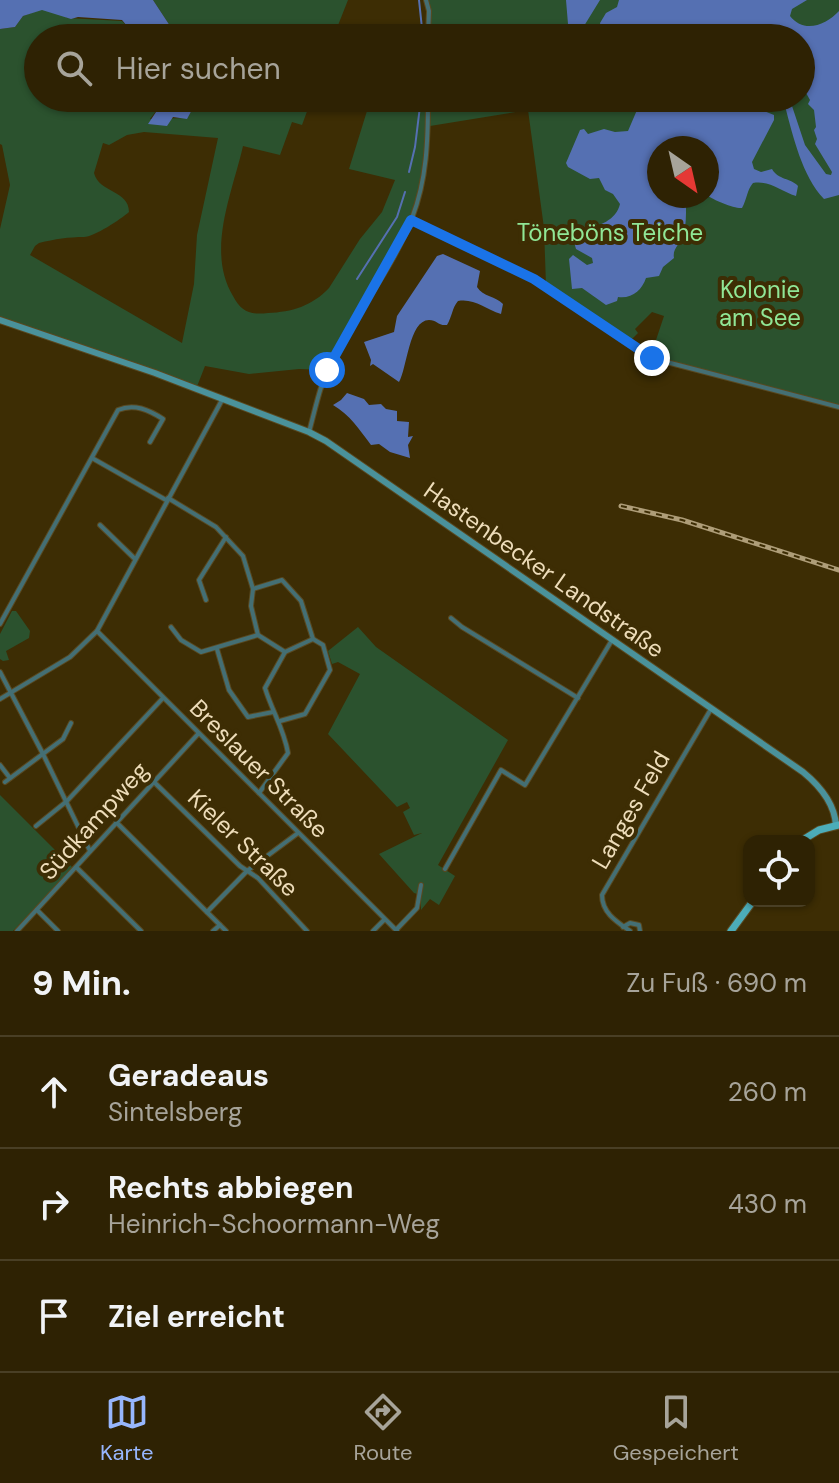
<!DOCTYPE html>
<html lang="de">
<head>
<meta charset="utf-8">
<style>
  :root { --surface:#2e2203; --page:#3a2f12; --text:#f1f3f6; --muted:#a7a49a; --line:#493f25; --accent:#97b6fd }
  body { margin:0; font-family:"DM Sans",sans-serif; background:var(--page); color:var(--text) }
  .controls { position:absolute; right:24px; bottom:24px; display:grid; overflow:hidden; border-radius:16px; box-shadow:0 2px 6px #0004 }
  .controls button { width:72px; height:72px; display:grid; place-items:center; padding:0; border:0; border-bottom:2px solid var(--line); background:var(--surface); color:var(--text); font:40px sans-serif }
  .compass { position:absolute; left:647px; top:136px; width:72px; height:72px; border-radius:50%; background:var(--surface); box-shadow:0 2px 6px #0004; rotate:146deg }
  .stop { position:absolute; width:24px; height:24px; margin:-18px; border:6px solid #1a73e8; border-radius:50%; background:#fff }
  .stop.end { background:#1a73e8; border-color:#fff; box-shadow:0 2px 8px #0008 }
  .list { margin:0; padding:0; list-style:none }
  h2 { display:flex; justify-content:space-between; align-items:center; height:104px; margin:0; padding:0 32px; font-size:34px }
  h2 small { font-size:26px; font-weight:400; color:var(--muted) }
  .list li { display:grid; grid-template-columns:52px 1fr auto; gap:24px; align-items:center; box-sizing:border-box; height:112px; padding:0 32px; border-top:2px solid var(--line) }
  .list b { display:block; font-size:30px; white-space:nowrap }
  .list p { margin:0; font-size:26px; white-space:nowrap; color:var(--muted) }
  .list em { font-size:26px; font-style:normal; color:var(--muted) }
  .icon { flex:none; width:44px; height:44px; fill:none; stroke:currentColor; stroke-width:2; stroke-linecap:round; stroke-linejoin:round }
  .map { position:relative; flex:none; width:839px; height:931px; overflow:hidden }
  .search { position:absolute; background:var(--surface); box-shadow:0 2px 6px #0004; left:24px; right:24px; top:24px; height:88px; display:flex; align-items:center; gap:20px; box-sizing:border-box; padding:0 28px; border-radius:44px; color:var(--muted); font-size:30px }
  .sheet { height:440px; background:var(--surface) }
  nav { display:flex; justify-content:space-around; align-items:center; box-sizing:border-box; height:112px; border-top:2px solid var(--line); background:var(--surface); font-size:22px; color:var(--muted) }
  nav a { display:grid; justify-items:center; gap:4px }
  nav .on { color:var(--accent) }
  .map>svg:first-child { display:block }
  .green { fill:#2b522e; fill-rule:evenodd }
  .water { fill:#5570b2 }
  .lines { fill:none; stroke-linecap:round; stroke-linejoin:round }
  .stream { stroke:#5570b2; stroke-width:2 }
  .street-casing { stroke:#594921; stroke-width:6 }
  .secondary-casing { stroke:#594921; stroke-width:8 }
  .primary-casing { stroke:#594921; stroke-width:9 }
  .street { stroke:#446f74; stroke-width:4 }
  .secondary { stroke:#4a929b; stroke-width:6 }
  .primary { stroke:#4cadb9; stroke-width:7 }
  .rail-casing { stroke:#ae9d78; stroke-width:5 }
  .rail { stroke:#3d2d04; stroke-width:2; stroke-dasharray:6; stroke-linecap:butt }
  .route { stroke:#1a73e8; stroke-width:10 }
  .labels { text-anchor:middle; stroke-width:8; stroke-linejoin:round; paint-order:stroke }
  .park-label { font-size:24px; fill:#90e696; stroke:#3d2d04 }
  .street-label { font-size:24px; fill:#eddcb9; stroke:#3d2d04 }
</style>
</head>
<body>
<div class="map">
<svg width="839" height="931" viewBox="0 0 839 931">
  <rect width="100%" height="100%" fill="#3d2d04"/>
  <g class="green">
    <polygon points="153,0 348,0 333,38 178,38"/>
    <path d="M428 0H839V406L654 357 651 355 664 316 652 312 635 329 638 333 630 341 546 285 544 228 528 110 430 126V98H801V38H430ZM659 148H707V196H659Z"/>
    <path d="M42 9 64 14 67 18 122 21 127 26 128 38H38V98H157L160 106 150 119 187 118 193 108V98H312L302 125 292 122 280 155 243 146C232 194 206 251 233 296 241 312 251 315 268 313 292 312 312 306 329 288L360 239 382 212 395 180 349 169 371 98H426C426 122 427 148 423 172 411 242 363 309 327 370L299 369 249 374 205 366 196 389 0 320V229L10 185 2 145 0 144V29L15 27 23 16ZM144 132 218 138 197 235 194 284 182 343 30 255 35 246 39 243C55 239 69 237 84 237 94 237 121 219 129 212 129 190 99 193 94 173L103 143 109 145 127 135Z"/>
    <polygon points="12,611 16,611 30,631 29,638 6,651 9,660 3,661 0,659 0,634"/>
    <polygon points="358,627 376,647 508,740 438,865 455,876 439,905 430,899 421,910 421,895 414,893 379,854 422,833 414,835 403,812 410,808 407,802 397,807 328,734 360,674 338,662 332,664 328,651"/>
    <polygon points="0,795 73,868 13,931 0,931"/>
  </g>
  <g class="water">
    <polygon points="0,0 153,0 178,38 128,38 127,26 122,20 78,17 71,19 42,10 23,16 15,27 0,29"/>
    <polygon points="566,0 600,0 584,26 587,32 583,37 556,38 568,24"/>
    <path d="M619 0H807L792 9 790 16C804 34 826 25 839 11V195L824 199C802 176 793 136 785 106V98H795L791 103 805 145 826 174 831 175 832 172 815 144 817 139 814 130 816 127 814 110 808 104 810 100 801 84V38H764L758 31 760 38H603L600 23 606 13 617 7Z"/>
    <polygon points="157,98 193,98 193,108 187,119 173,117 167,126 148,124 160,106"/>
    <path d="M659 98H752L767 103 764 111 774 115V120L752 162 754 169 761 172 772 169C778 180 791 178 798 186L796 196C781 191 769 180 753 183 747 190 747 199 742 208 735 209 713 200 707 195V148H659V196H696L686 207C686 216 686 224 684 233 681 244 672 248 674 258L663 267 659 276 646 278C642 290 632 299 618 297L617 301 606 305 582 288 572 289 569 259 573 255 587 265 593 263 592 258 576 249 574 242 581 230 584 231C599 225 616 221 620 204L613 194 605 190 599 178 590 179 568 167 566 163 580 130 584 129 588 134 604 129 615 132 628 131 637 110 647 100 657 101Z"/>
    <path d="M443 254 480 271 477 287C483 297 496 296 503 304L501 314C485 309 474 298 458 301 452 308 452 317 447 325 438 326 437 320 429 320 409 320 407 369 399 382L373 364 370 366 371 360 364 342 394 332 397 316 437 256Z"/>
    <path d="M347 393 364 399 369 405 381 404 386 409 397 411V421L409 422 408 437 413 436 408 445 410 458 390 452 379 444 371 445C359 429 350 415 333 405L341 400Z"/>
  </g>
  <g class="lines">
    <g class="stream">
      <polyline points="419,0 423,38"/>
      <polyline points="409,172 415,147 421,98"/>
      <polyline points="357,279 397,217 405,192"/>
    </g>
    <g class="street-casing">
      <g id="street">
        <polyline points="426,0 429,11 428,38"/>
        <polyline points="411,220 534,279 655,359 839,407"/>
        <path d="M309 432C316 406 321 380 334 356 358 310 393 268 412 218 427 179 428 140 428 98"/>
        <polyline points="92,458 166,500"/>
        <path d="M168 498 216 527 243 556 253 589 251 606 258 635 285 652 265 688C272 711 284 729 288 753L259 793"/>
        <polyline points="100,525 135,559"/>
        <polyline points="253,589 282,580 301,601 313,639 323,645 330,670 305,714 280,721"/>
        <polyline points="206,600 199,580 226,537"/>
        <polyline points="451,618 462,627 578,698"/>
        <path d="M0 624 118 410C134 403 149 410 163 419L150 442"/>
        <polyline points="171,627 181,640 201,652 258,635"/>
        <polyline points="97,631 397,931"/>
        <polyline points="217,649 229,690 248,717 273,712"/>
        <polyline points="285,652 313,639"/>
        <polyline points="0,672 43,754 90,851"/>
        <polyline points="0,699 70,657 97,631 222,400"/>
        <polyline points="0,765 10,778"/>
        <polyline points="5,782 63,739 71,723"/>
        <polyline points="154,782 240,866 258,878 307,931"/>
        <polyline points="116,822 226,931"/>
        <polyline points="36,826 67,801 163,698"/>
        <polyline points="77,868 141,931"/>
        <polyline points="445,869 501,770 525,785 612,640"/>
        <polyline points="37,910 58,931"/>
        <polyline points="207,912 247,871 298,833"/>
        <polyline points="623,927 630,923 639,925 640,931"/>
        <polyline points="396,930 417,908 421,885"/>
        <polyline points="17,931 198,734"/>
        <polyline points="213,931 220,925"/>
        <polyline points="373,931 384,920"/>
        <path d="M630 931C617 922 602 913 602 895L711 709"/>
      </g>
    </g>
    <g class="secondary-casing">
      <path id="secondary" d="M0 320 155 373 309 432 326 441 803 772C820 786 835 803 836 826"/>
    </g>
    <g class="primary-casing">
      <g id="primary">
        <polyline points="801,841 819,830 839,825"/>
        <polyline points="731,931 753,901"/>
      </g>
    </g>
    <use href="#street" class="street"/>
    <use href="#secondary" class="secondary"/>
    <use href="#primary" class="primary"/>
    <g class="rail-casing">
      <polyline id="rail" points="621,506 682,520 839,570"/>
    </g>
    <use href="#rail" class="rail"/>
  </g>
  <g class="lines">
    <polyline class="route" points="327,370 411,220 534,279 652,358"/>
  </g>
  <g class="labels">
    <g class="park-label">
      <text x="610" y="241">Töneböns Teiche</text>
      <text x="760" y="298">Kolonie<tspan x="760" dy="28">am See</tspan></text>
    </g>
    <g class="street-label">
      <text transform="translate(544 570) rotate(35)" y="8">Hastenbecker Landstraße</text>
      <text transform="translate(259 769) rotate(45)" y="8">Breslauer Straße</text>
      <text transform="translate(631 810) rotate(-60)" y="8">Langes Feld</text>
      <text transform="translate(94 821) rotate(-48)" y="8">Südkampweg</text>
      <text transform="translate(243 843) rotate(44)" y="8">Kieler Straße</text>
    </g>
  </g>
</svg>
<div class="controls">
<button><svg class="icon" aria-label="locate" viewBox="0 0 24 24"><circle cx="12" cy="12" r="6"/><path d="M12 2v4M12 18v4M2 12h4M18 12h4"/></svg></button>
</div>
<svg class="compass" viewBox="-18 -18 36 36"><path d="M0-13l5 13h-10z" fill="#e53935"/><path d="M0 13l5-13h-10z" fill="#a7a49a"/></svg>
<div class="stop" style="left:327px;top:370px"></div>
<div class="stop end" style="left:652px;top:358px"></div>
<div class="search"><svg class="icon" aria-label="search" viewBox="0 0 24 24"><circle cx="10" cy="10" r="6"/><path d="M15 15l6 6"/></svg>Hier suchen</div>
</div>
<section class="sheet">
<h2>9 Min.<small>Zu Fuß · 690 m</small></h2>
<ul class="list">
<li><svg class="icon" aria-label="ahead" viewBox="0 0 24 24"><path d="M12 20V5M6 11l6-6 6 6"/></svg><div><b>Geradeaus</b><p>Sintelsberg</p></div><em>260 m</em></li>
<li><svg class="icon" aria-label="right" viewBox="0 0 24 24"><path d="M7 20v-9h11M14 6l5 5-5 5"/></svg><div><b>Rechts abbiegen</b><p>Heinrich-Schoormann-Weg</p></div><em>430 m</em></li>
<li><svg class="icon" aria-label="arrive" viewBox="0 0 24 24"><path d="M6 21V4h12l-3 4 3 4H6"/></svg><div><b>Ziel erreicht</b></div></li>
</ul>
</section>
<nav>
<a class="on"><svg class="icon" aria-label="map" viewBox="0 0 24 24"><path d="M3 6l6-2 6 2 6-2v14l-6 2-6-2-6 2zM9 4v14M15 6v14"/></svg>Karte</a>
<a><svg class="icon" aria-label="directions" viewBox="0 0 24 24"><path d="M12 3l9 9-9 9-9-9zM9 14v-3h6M13 9l2 2-2 2"/></svg>Route</a>
<a><svg class="icon" aria-label="saved" viewBox="0 0 24 24"><path d="M7 4h10v16l-5-4-5 4z"/></svg>Gespeichert</a>
</nav>
</body>
</html>
